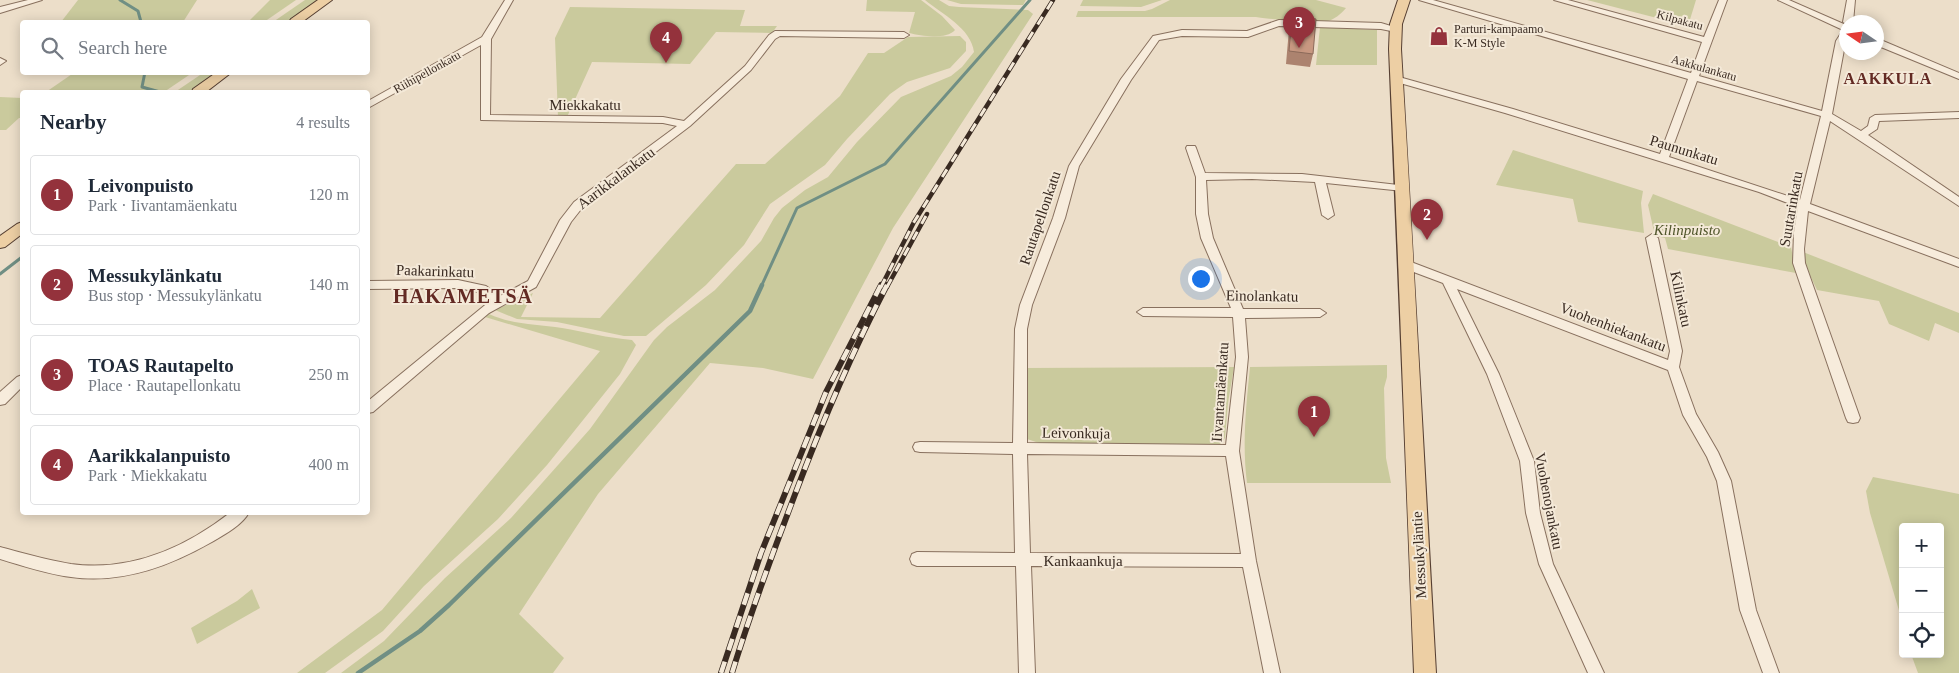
<!DOCTYPE html>
<html lang="en">
<head>
<meta charset="utf-8">
<style>
  :root { --surface:#fff; --page:#f6f6f7; --text:#1f2937; --muted:#747a83; --line:#e0e1e3; --accent:#94323c }
  body { margin:0; font-family:Georgia,serif; background:var(--page); color:var(--text) }
  .controls { position:absolute; right:15px; bottom:15px; display:grid; overflow:hidden; border-radius:5px; box-shadow:0 2px 12px #0003 }
  .controls button { width:45px; height:45px; display:grid; place-items:center; padding:0; border:0; border-bottom:1px solid var(--line); background:var(--surface); color:var(--text); font:25px sans-serif }
  .compass { position:absolute; left:1839px; top:15px; width:45px; height:45px; border-radius:50%; background:var(--surface); box-shadow:0 2px 12px #0003; rotate:283deg }
  .you { position:absolute; left:1200px; top:278px; width:18px; height:18px; margin:-12px; border:4px solid #fff; border-radius:50%; background:#1a73e8; box-shadow:0 0 0 8px #1a73e833 }
  .badge { display:grid; place-items:center; width:32px; height:32px; border-radius:50%; background:var(--accent); color:#fff; font-size:16px; font-weight:700 }
  .pin { position:absolute; translate:-50% -41px; filter:drop-shadow(0 1px 2px #0008) }
  .pin::after { content:''; position:absolute; top:26px; width:18px; height:15px; background:inherit; clip-path:polygon(0 0,100% 0,50% 100%) }
  .list { margin:0; padding:0; list-style:none }
  h2 { display:flex; justify-content:space-between; align-items:center; height:65px; margin:0; padding:0 20px; font-size:21px }
  h2 small { font-size:16px; font-weight:400; color:var(--muted) }
  .list li { display:grid; grid-template-columns:32px 1fr auto; gap:15px; align-items:center; box-sizing:border-box; height:80px; margin:0 10px 10px; padding:0 10px; border:1px solid var(--line); border-radius:5px }
  .list b { display:block; font-size:19px; white-space:nowrap }
  .list p { margin:0; font-size:16px; white-space:nowrap; color:var(--muted) }
  .list em { font-size:16px; font-style:normal; color:var(--muted) }
  .icon { flex:none; width:28px; height:28px; fill:none; stroke:currentColor; stroke-width:2; stroke-linecap:round; stroke-linejoin:round }
  .map { position:relative; flex:none; width:1959px; height:673px; overflow:hidden }
  .search { position:absolute; background:var(--surface); box-shadow:0 2px 12px #0003; left:20px; top:20px; width:350px; height:55px; display:flex; align-items:center; gap:12px; box-sizing:border-box; padding:0 18px; border-radius:5px; color:var(--muted); font-size:19px }
  .panel { position:absolute; background:var(--surface); box-shadow:0 2px 12px #0003; left:20px; top:90px; width:350px; height:425px; border-radius:5px }
  .map>svg:first-child { display:block }
  .green { fill:#caca9d }
  .lines { fill:none; stroke-linecap:round; stroke-linejoin:round }
  .stream-far1 { stroke:#708f84; stroke-width:3 }
  .stream { stroke:#708f84; stroke-width:4.5 }
  .minor-casing { stroke:#88705e; stroke-width:2 }
  .major-casing { stroke:#563f32; stroke-width:2 }
  .minor { fill:#f7ecdc; fill-rule:evenodd }
  .major { fill:#edcfa4; fill-rule:evenodd }
  .rail-far1-casing { stroke:#392a21; stroke-width:4.5 }
  .rail-casing { stroke:#392a21; stroke-width:6 }
  .rail-far1 { stroke:#f4e9d8; stroke-width:3; stroke-dasharray:9; stroke-linecap:butt }
  .rail { stroke:#f4e9d8; stroke-width:4.5; stroke-dasharray:12; stroke-linecap:butt }
  .wall { fill:#ac836f }
  .building { fill:#c89881; stroke:#8c6a5a }
  .labels { text-anchor:middle; stroke-width:4; stroke-linejoin:round; paint-order:stroke }
  .far-street-label { font-size:12px; fill:#392a21; stroke:#f4e9d8 }
  .far-poi-label { font-size:12px; fill:#392a21; stroke:#f4e9d8; text-anchor:start }
  .street-label { font-size:15px; fill:#392a21; stroke:#f4e9d8 }
  .park-label { font-size:15px; font-style:italic; fill:#4e5429; stroke:#f4e9d8 }
  .far-district-label { font-size:16px; font-weight:bold; letter-spacing:1px; fill:#632a23; stroke:#f4e9d8 }
  .district-label { font-size:20px; font-weight:bold; letter-spacing:1px; fill:#632a23; stroke:#f4e9d8 }
</style>
</head>
<body>
<div class="map">
<svg width="1959" height="673" viewBox="0 0 1959 673">
  <rect width="100%" height="100%" fill="#ecdec9"/>
  <g class="green">
    <polygon points="78,0 197,0 183,22 61,22"/>
    <polygon points="270,0 296,0 264,22 248,22"/>
    <polygon points="305,0 319,0 287,22 273,22"/>
    <path d="M867 0H921L942 16 955 30C946 40 921 36 909 33L915 12 866 11Z"/>
    <path d="M925 0H939L949 6 959 7 1028 10 1033 14 893 228 813 379 763 368 710 363 598 494 519 614 564 658 553 673H341L384 641 445 578 511 518 590 429 654 340 667 327 715 290 761 241 774 218 782 208 805 190 828 177 857 142 901 97 951 76 962 67 974 52C971 28 942 14 925 0Z"/>
    <polygon points="947,0 1026,0 1023,5 961,4"/>
    <polygon points="1083,0 1162,0 1141,7 1080,6"/>
    <path d="M1170 0H1316L1346 8C1343 12 1336 18 1331 20 1320 25 1270 19 1256 17H1076L1078 11H1145L1152 9Z"/>
    <polygon points="1587,0 1696,0 1688,26"/>
    <polygon points="570,7 745,10 740,26 777,26 772,33 716,32 690,64 592,62 567,117 558,117 555,38"/>
    <polygon points="1320,27 1377,30 1377,65 1316,65"/>
    <polygon points="960,36 966,42 966,51 950,68 907,82 890,94 847,139 825,165 770,204 744,245 706,285 646,336 624,336 557,322 517,319 495,310 533,293 521,317 600,318 736,164 765,164 840,96 868,53 884,53 908,37"/>
    <polygon points="75,72 192,72 192,73 164,92 46,92"/>
    <polygon points="203,73 217,73 189,92 175,92"/>
    <polygon points="0,97 22,98 22,118 19,118 6,130 0,130"/>
    <polygon points="1513,150 1643,191 1641,203 1644,233 1578,222 1573,199 1496,185"/>
    <polygon points="1653,194 1791,247 1796,273 1668,249 1665,238 1655,236 1648,205"/>
    <polygon points="1803,252 1959,313 1959,333 1935,323 1929,341 1889,324 1879,301 1817,290 1806,267"/>
    <path d="M489 314C513 325 537 324 562 328 585 332 608 338 632 340L636 345 620 374 547 465 498 519 424 586 383 631 325 673H297L382 610 600 351 485 317Z"/>
    <path d="M1387 365V377L1384 388 1386 458 1391 483H1247C1242 444 1246 407 1250 367Z"/>
    <polygon points="1234,367 1228,403 1225,438 1220,445 1039,443 1027,439 1026,368"/>
    <polygon points="1873,477 1959,494 1959,673 1918,673 1911,654 1940,654 1940,527 1903,527 1903,624 1870,513 1866,491"/>
    <polygon points="252,589 260,608 197,644 191,628 237,601"/>
  </g>
  <g class="lines">
    <g class="stream-far1">
      <polyline points="120,0 138,11 141,22"/>
      <polyline points="145,72 142,87 160,92"/>
      <polyline points="0,274 22,257"/>
      <polyline points="761,287 797,208 885,164 1030,0"/>
    </g>
    <polyline class="stream" points="358,673 420,631 449,605 750,311 762,285"/>
    <g class="minor-casing">
      <g id="minor">
        <polygon points="28,0 42,0 0,13 0,7"/>
        <polygon points="505,0 513,0 491,39 490,115 663,117 684,121 745,66 769,35 775,31 904,32 909,35 904,38 780,36 775,39 751,70 690,126 582,208 571,222 536,287 489,313 373,412 368,413 368,401 490,301 478,292 458,288 368,289 368,281 458,280 486,286 500,296 528,281 560,220 574,202 677,126 663,123 481,120 481,45 368,108 368,101 482,37"/>
        <path d="M1419 0H1433L1691 73 1702 42 1554 0H1568L1704 37 1719 0H1727L1699 76 1822 111 1836 41 1843 30 1778 0H1789L1846 25V39L1832 114 1861 131 1868 126 1870 118 1875 115 1959 112V118L1879 121 1877 129 1868 135 1959 197V206L1830 121 1810 204 1959 259V267L1808 211 1804 249 1805 263 1860 418 1858 422 1853 423 1848 422 1846 418 1793 263 1794 232 1798 207 1759 192 1505 113 1393 81 1391 79 1393 77H1399L1513 109 1660 154 1688 79ZM1697 81 1821 116 1800 200 1669 157Z"/>
        <polygon points="1847,0 1855,0 1853,22 1846,22 1846,24 1843,22"/>
        <path d="M1279 20 1381 23 1401 29 1396 32 1381 29 1279 26 1248 37 1182 36 1159 40 1131 80 1079 166 1065 218 1032 305 1027 329V443L1226 445 1236 357 1233 317 1143 316 1137 312 1143 308H1231L1201 238 1196 214V177L1186 148 1187 146H1195L1196 148 1205 173 1302 174 1407 186 1408 188 1407 190 1403 191 1326 183 1334 215 1328 219 1322 215 1315 182 1252 179 1206 180 1208 214 1213 238 1243 309H1320L1326 313 1320 317 1245 318 1248 357 1239 451 1256 561 1280 673H1264L1243 567 1031 566 1035 673H1019L1016 566H917L912 564 910 559 912 554 917 552 1015 553 1013 454 920 452 915 451 913 447 915 443 920 442 1013 443 1015 329 1020 305 1053 218 1069 166 1121 79 1153 36 1182 30 1247 31ZM1027 454 1226 456 1241 554 1030 553Z"/>
        <polygon points="1876,38 1959,73 1959,79 1876,45"/>
        <polygon points="0,58 6,61 0,65"/>
        <polygon points="1652,234 1658,238 1682,351 1679,367 1696,414 1718,452 1731,481 1756,610 1779,673 1763,673 1740,610 1717,481 1707,457 1683,415 1668,370 1457,289 1499,374 1534,461 1540,513 1553,564 1604,673 1588,673 1539,564 1526,513 1520,461 1487,374 1443,283 1403,268 1401,265 1403,262 1411,262 1668,360 1670,351 1646,238"/>
        <polygon points="22,375 22,387 5,404 0,405 0,392 17,377"/>
        <path d="M231 512H249C243 525 222 536 210 543 168 567 120 584 71 577 47 574 23 566 0 559V547C23 553 47 560 71 564 130 572 185 548 231 512Z"/>
      </g>
    </g>
    <g class="major-casing">
      <g id="major">
        <polygon points="318,0 332,0 302,22 289,22 291,19"/>
        <path d="M1398 0H1410L1402 24 1401 49C1414 257 1424 465 1436 673H1414C1405 465 1399 257 1389 49L1390 24Z"/>
        <polygon points="217,72 232,72 206,92 192,92 193,89"/>
        <polygon points="22,222 22,234 5,247 0,248 0,236 17,224"/>
      </g>
    </g>
    <use href="#minor" class="minor"/>
    <use href="#major" class="major"/>
    <g class="rail-far1-casing">
      <g id="rail-far1">
        <polyline points="881,287 914,222 1053,0"/>
        <polyline points="887,287 927,214"/>
      </g>
    </g>
    <g class="rail-casing">
      <g id="rail">
        <polyline points="721,673 761,553 826,392 881,285"/>
        <path d="M732 673C750 614 772 555 794 497 821 425 851 354 887 285"/>
      </g>
    </g>
    <use href="#rail-far1" class="rail-far1"/>
    <use href="#rail" class="rail"/>
  </g>
  <polygon class="wall" points="1292,16 1313,54 1310,67 1286,64 1289,29"/>
  <polygon class="building" points="1292,16 1316,19 1313,54 1289,51"/>
  <defs>
    <g id="shop-bare" transform="scale(1.5)"><path d="M-5-2.5h2.3a2.7 3.5 0 0 1 5.4 0H5L5.5 6h-11ZM-1.5-2.5h3a1.5 2.3 0 0 0-3 0Z" fill="#94323c" stroke="#f4e9d8" stroke-width="2.5" paint-order="stroke"/></g>
  </defs>
  <g fill-rule="evenodd">
    <use href="#shop-bare" x="1439" y="36"/>
  </g>
  <g class="labels">
    <g class="far-street-label">
      <text transform="translate(1680 20) rotate(15)" y="4">Kilpakatu</text>
      <text transform="translate(1704 68) rotate(16)" y="4">Aakkulankatu</text>
      <text transform="translate(427 72) rotate(-29)" y="4">Riihipellonkatu</text>
    </g>
    <g class="far-poi-label">
      <text x="1454" y="33">Parturi-kampaamo<tspan x="1454" dy="14">K-M Style</tspan></text>
    </g>
    <g class="street-label">
      <text x="585" y="110">Miekkakatu</text>
      <text transform="translate(1684 150) rotate(17)" y="5">Paununkatu</text>
      <text transform="translate(616 178) rotate(-37)" y="5">Aarikkalankatu</text>
      <text transform="translate(1791 209) rotate(-80)" y="5">Suutarinkatu</text>
      <text transform="translate(1040 218) rotate(-71)" y="5">Rautapellonkatu</text>
      <text transform="translate(435 271) rotate(2)" y="5">Paakarinkatu</text>
      <text transform="translate(1262 296) rotate(1)" y="5">Einolankatu</text>
      <text transform="translate(1681 299) rotate(78)" y="5">Kilinkatu</text>
      <text transform="translate(1613 327) rotate(21)" y="5">Vuohenhiekankatu</text>
      <text transform="translate(1220 392) rotate(-86)" y="5">Iivantamäenkatu</text>
      <text transform="translate(1076 433) rotate(1)" y="5">Leivonkuja</text>
      <text transform="translate(1549 501) rotate(79)" y="5">Vuohenojankatu</text>
      <text transform="translate(1419 555) rotate(-93)" y="5">Messukyläntie</text>
      <text x="1083" y="566">Kankaankuja</text>
    </g>
    <g class="park-label">
      <text x="1687" y="235">Kilinpuisto</text>
    </g>
    <g class="far-district-label">
      <text x="1888" y="84">AAKKULA</text>
    </g>
    <g class="district-label">
      <text x="463" y="303">HAKAMETSÄ</text>
    </g>
  </g>
</svg>
<div class="controls">
<button>+</button>
<button>−</button>
<button><svg class="icon" aria-label="locate" viewBox="0 0 24 24"><circle cx="12" cy="12" r="6"/><path d="M12 2v4M12 18v4M2 12h4M18 12h4"/></svg></button>
</div>
<svg class="compass" viewBox="-18 -18 36 36"><path d="M0-13l5 13h-10z" fill="#e53935"/><path d="M0 13l5-13h-10z" fill="#747a83"/></svg>
<div class="you"></div>
<div class="pin badge" style="left:1314px;top:437px">1</div>
<div class="pin badge" style="left:1427px;top:240px">2</div>
<div class="pin badge" style="left:1299px;top:48px">3</div>
<div class="pin badge" style="left:666px;top:63px">4</div>
<div class="search"><svg class="icon" aria-label="search" viewBox="0 0 24 24"><circle cx="10" cy="10" r="6"/><path d="M15 15l6 6"/></svg>Search here</div>
<section class="panel">
<h2>Nearby<small>4 results</small></h2>
<ul class="list">
<li><span class="badge">1</span><div><b>Leivonpuisto</b><p>Park · Iivantamäenkatu</p></div><em>120 m</em></li>
<li><span class="badge">2</span><div><b>Messukylänkatu</b><p>Bus stop · Messukylänkatu</p></div><em>140 m</em></li>
<li><span class="badge">3</span><div><b>TOAS Rautapelto</b><p>Place · Rautapellonkatu</p></div><em>250 m</em></li>
<li><span class="badge">4</span><div><b>Aarikkalanpuisto</b><p>Park · Miekkakatu</p></div><em>400 m</em></li>
</ul>
</section>
</div>
</body>
</html>
